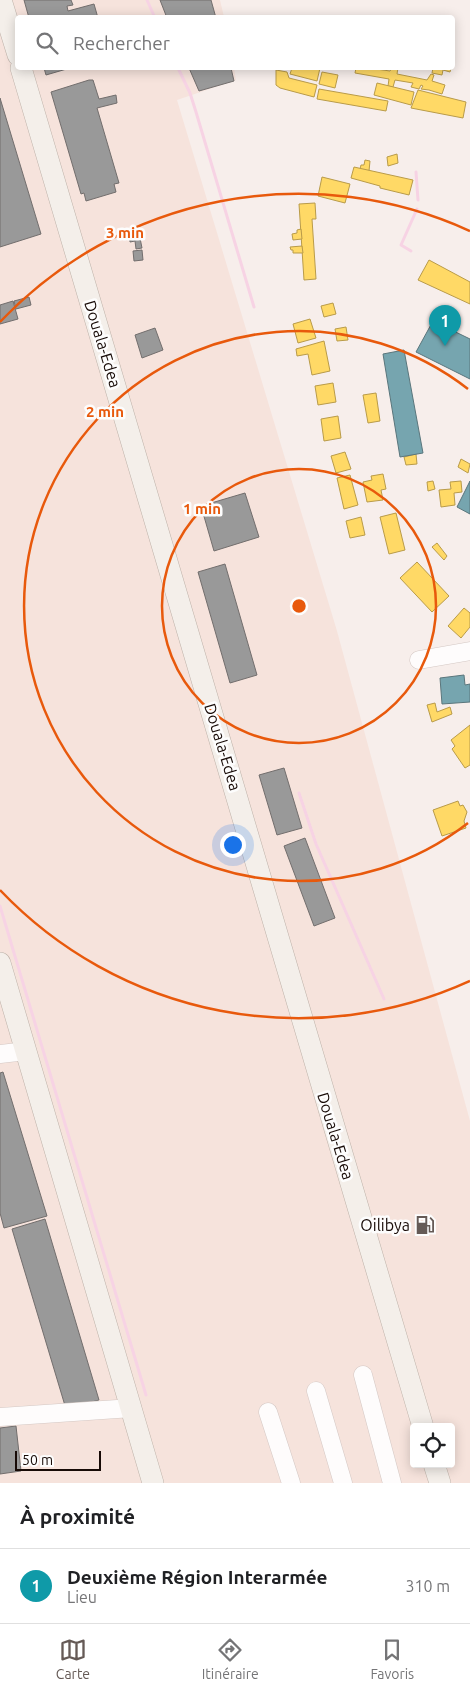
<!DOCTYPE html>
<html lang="fr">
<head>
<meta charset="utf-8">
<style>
  :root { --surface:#fff; --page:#f6f6f6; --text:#202124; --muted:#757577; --line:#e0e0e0; --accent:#655a56 }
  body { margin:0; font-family:Ubuntu,sans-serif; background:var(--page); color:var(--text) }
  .controls { position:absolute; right:15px; bottom:15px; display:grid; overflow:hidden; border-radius:5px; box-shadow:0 2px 12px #0003 }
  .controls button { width:45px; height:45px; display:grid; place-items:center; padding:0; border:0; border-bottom:1px solid var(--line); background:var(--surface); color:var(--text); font:25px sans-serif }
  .scale { position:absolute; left:15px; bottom:12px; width:86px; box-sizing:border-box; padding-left:5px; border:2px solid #170a06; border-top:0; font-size:14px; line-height:18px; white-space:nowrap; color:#170a06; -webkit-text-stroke:4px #fdfdfd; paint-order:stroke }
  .you { position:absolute; left:232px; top:844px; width:18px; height:18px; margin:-12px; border:4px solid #fff; border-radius:50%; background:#1a73e8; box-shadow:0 0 0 8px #1a73e833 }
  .badge { display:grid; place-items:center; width:32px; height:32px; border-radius:50%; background:var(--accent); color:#fff; font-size:16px; font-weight:700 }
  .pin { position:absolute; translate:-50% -41px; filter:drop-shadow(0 1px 2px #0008) }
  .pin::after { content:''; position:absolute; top:26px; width:18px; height:15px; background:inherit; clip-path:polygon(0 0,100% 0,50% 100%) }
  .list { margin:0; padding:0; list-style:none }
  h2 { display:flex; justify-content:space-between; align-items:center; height:65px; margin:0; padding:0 20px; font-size:21px }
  h2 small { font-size:16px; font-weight:400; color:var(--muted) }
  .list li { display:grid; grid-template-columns:32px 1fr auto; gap:15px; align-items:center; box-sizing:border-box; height:75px; padding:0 20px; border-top:1px solid var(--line) }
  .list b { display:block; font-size:19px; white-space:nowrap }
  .list p { margin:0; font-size:16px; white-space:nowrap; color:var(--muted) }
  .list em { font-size:16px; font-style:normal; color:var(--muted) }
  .icon { flex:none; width:28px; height:28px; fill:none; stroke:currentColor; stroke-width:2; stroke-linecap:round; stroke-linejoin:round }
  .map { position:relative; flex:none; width:470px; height:1483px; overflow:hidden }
  .search { position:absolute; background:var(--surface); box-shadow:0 2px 12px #0003; left:15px; right:15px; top:15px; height:55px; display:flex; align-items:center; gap:12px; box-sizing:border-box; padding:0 18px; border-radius:5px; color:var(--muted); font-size:19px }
  .sheet { height:140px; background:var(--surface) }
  nav { display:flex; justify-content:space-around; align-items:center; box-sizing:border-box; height:70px; border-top:1px solid var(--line); background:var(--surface); font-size:14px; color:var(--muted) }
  nav a { display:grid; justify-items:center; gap:2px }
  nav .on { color:var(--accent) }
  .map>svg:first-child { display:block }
  .built { fill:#f6e3dc; fill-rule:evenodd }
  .homes { fill:#ffd966; stroke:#b99b49 }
  .public { fill:#76a5af; stroke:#5a767c }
  .industry { fill:#999; stroke:#726e6d }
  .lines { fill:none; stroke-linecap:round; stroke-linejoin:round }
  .stream { stroke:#f7d3e4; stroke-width:3 }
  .minor-casing { stroke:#d4c8c4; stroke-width:19 }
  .major-casing { stroke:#bdb1a8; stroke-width:22 }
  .minor { stroke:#fefcfc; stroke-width:18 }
  .major { stroke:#f4efea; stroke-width:21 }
  .ring { fill:none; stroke:#e8590c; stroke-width:2.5 }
  .labels { text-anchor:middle; stroke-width:5; stroke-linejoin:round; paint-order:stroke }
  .street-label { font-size:16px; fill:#170a06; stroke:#fdfdfd }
  .poi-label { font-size:16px; fill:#170a06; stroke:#fdfdfd; text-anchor:end }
  .centre { fill:#e8590c; stroke:#fdfdfd; stroke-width:2.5 }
  .ring-label { font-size:15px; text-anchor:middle; font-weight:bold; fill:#e8590c; stroke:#fdfdfd; stroke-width:5; stroke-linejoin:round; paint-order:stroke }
</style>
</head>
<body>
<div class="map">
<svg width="470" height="1483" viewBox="0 0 470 1483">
  <rect width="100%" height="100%" fill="#f7eeeb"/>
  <path class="built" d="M0 0H220L224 17 18 18V68H234L236 80 177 100 337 631 470 1121V1483H0ZM414 1427H451V1464H414Z"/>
  <g class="homes">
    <polygon points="292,68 320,68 317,81 290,74"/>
    <polygon points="356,68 369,68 390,71 392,68 398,68 397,74 427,80 431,74 434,75 432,81 445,85 442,94 429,90 421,89 423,86 421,85 419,89 411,87 413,83 395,80 393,87 388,86 389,79 355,73"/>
    <polygon points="431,68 451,68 450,72 443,70 442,75 432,73 433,68"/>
    <polygon points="276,70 287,72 289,78 317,85 314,97 280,88 276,85"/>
    <polygon points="322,72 338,75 335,88 319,84"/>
    <polygon points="377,83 414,92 411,105 374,95"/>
    <polygon points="319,89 388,101 386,111 317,99"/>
    <polygon points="418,90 466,102 463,118 411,108"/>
    <polygon points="397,154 398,163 388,166 387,157"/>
    <polygon points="365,160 370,161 369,171 360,169 361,165 364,165"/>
    <polygon points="354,167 413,180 409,195 380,188 380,186 351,178"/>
    <polygon points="322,177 350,184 345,203 318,196"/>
    <polygon points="315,203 316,219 312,219 316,279 304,280 299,204"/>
    <polygon points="301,229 302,239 293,240 292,234 297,233 297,230"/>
    <polygon points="302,246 303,253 293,253 293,250 291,250 290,247"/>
    <polygon points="429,260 470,282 470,304 418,280"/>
    <polygon points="333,303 336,314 324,317 321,306"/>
    <polygon points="310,319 316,338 298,343 293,324"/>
    <polygon points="346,327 348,340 337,341 335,329"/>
    <polygon points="324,341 330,371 312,375 308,354 297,356 296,349"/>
    <polygon points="333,383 336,402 318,405 315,386"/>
    <polygon points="376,393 380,421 368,423 363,395"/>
    <polygon points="338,416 341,438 324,441 321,419"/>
    <polygon points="345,452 351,469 336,473 331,456"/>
    <polygon points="416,454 417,464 406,465 404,457"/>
    <polygon points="461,459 470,464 468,473 458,467"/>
    <polygon points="383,474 386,489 381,490 383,500 367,502 363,482 372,480 371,476"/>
    <polygon points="350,475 358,505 344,509 337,478"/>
    <polygon points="433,481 435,489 428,491 427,482"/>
    <polygon points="461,481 462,492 454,493 455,505 441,507 439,490 451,489 450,482"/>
    <polygon points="396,513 405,550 389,554 380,517"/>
    <polygon points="361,517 365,535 350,538 346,521"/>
    <polygon points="437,543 447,556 444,560 432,547"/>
    <polygon points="417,562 449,596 432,612 400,578"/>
    <polygon points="464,608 470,613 470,627 461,638 448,626"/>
    <polygon points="435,703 437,712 450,707 452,714 432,722 427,705"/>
    <polygon points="470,725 470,765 465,768 452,749 455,746 451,740"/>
    <polygon points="458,801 460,806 463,805 467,812 464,821 466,828 442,836 433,810"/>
  </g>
  <g class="public">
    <polygon points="433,321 470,339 470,379 416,352"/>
    <polygon points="404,350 423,453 400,457 383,354"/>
    <polygon points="470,481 470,514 457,507"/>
    <polygon points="464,675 465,685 470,684 470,702 442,704 440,678"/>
  </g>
  <g class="industry">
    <polygon points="24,0 71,0 73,5 67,6 68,11 94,4 98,18 29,18"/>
    <polygon points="160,0 211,0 216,18 167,18"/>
    <polygon points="44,68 70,68 46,75"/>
    <polygon points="189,68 231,68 234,81 199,91"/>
    <polygon points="89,80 93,80 99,99 116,95 117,103 97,108 119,183 114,184 116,192 86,201 84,193 81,194 51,92"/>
    <polygon points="0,98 41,234 0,247"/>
    <polygon points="138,228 142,248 136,249 135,241 130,242 129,231 132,231 132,229"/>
    <polygon points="142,250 143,260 134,261 133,251"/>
    <polygon points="29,297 31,305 16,309 14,301"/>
    <polygon points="13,301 18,319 0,324 0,305"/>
    <polygon points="155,328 163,350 142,358 135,335"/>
    <polygon points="245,493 259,537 214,551 201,506"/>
    <polygon points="225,564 257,675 230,683 198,572"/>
    <polygon points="284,768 302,828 277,835 259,775"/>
    <polygon points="305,838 335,918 314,926 284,846"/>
    <polygon points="3,1072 47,1216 4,1228 0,1213 0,1073"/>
    <polygon points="45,1219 99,1400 66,1409 12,1229"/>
    <polygon points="16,1426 21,1471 0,1474 0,1428"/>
  </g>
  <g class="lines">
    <g class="stream">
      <polyline points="147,0 155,18"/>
      <polyline points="178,68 190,93 196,112 254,307"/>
      <polyline points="416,172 418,200"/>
      <polyline points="411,251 401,245 417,209"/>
      <polyline points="299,793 316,844 384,999"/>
      <polyline points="0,906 146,1395"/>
    </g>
    <g class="minor-casing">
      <g id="minor">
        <polyline points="419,660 470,651"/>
        <polyline points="0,1054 26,1051"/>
        <polyline points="363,1375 392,1483"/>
        <polyline points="316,1391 343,1483"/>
        <polyline points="268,1412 291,1483"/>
        <polyline points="0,1417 132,1408"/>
      </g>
    </g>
    <g class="major-casing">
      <g id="major">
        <polyline points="1,0 18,55"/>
        <polyline points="21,68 423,1427"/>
        <polyline points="0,963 153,1483"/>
        <polyline points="434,1464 440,1483"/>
      </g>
    </g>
    <use href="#minor" class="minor"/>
    <use href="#major" class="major"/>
  </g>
  <g class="ring">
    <circle cx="299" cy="606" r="137"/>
    <path d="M468 823A275 275 0 1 1 468 389"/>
    <path d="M470 981A412 412 0 0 1 0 890M0 322A412 412 0 0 1 470 231"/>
  </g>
  <defs>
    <g id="fuel-bare" transform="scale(1.5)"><path d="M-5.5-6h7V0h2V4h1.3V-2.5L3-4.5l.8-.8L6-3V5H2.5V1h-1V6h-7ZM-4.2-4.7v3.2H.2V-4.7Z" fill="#655a56" stroke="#fdfdfd" stroke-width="2.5" paint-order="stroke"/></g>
  </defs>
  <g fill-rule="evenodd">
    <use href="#fuel-bare" x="425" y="1225"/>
  </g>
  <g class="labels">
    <g class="street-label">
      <text transform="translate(103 344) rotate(73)" y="6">Douala-Edea</text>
      <text transform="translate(223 747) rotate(73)" y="6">Douala-Edea</text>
      <text transform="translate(336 1136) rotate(73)" y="6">Douala-Edea</text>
    </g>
    <g class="poi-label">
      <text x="410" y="1231">Oilibya</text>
    </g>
  </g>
  <circle cx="299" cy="606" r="8" class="centre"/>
  <g class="ring-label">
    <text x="125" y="238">3 min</text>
    <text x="105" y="417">2 min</text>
    <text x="202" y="514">1 min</text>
  </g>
</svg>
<div class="controls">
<button><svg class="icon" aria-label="locate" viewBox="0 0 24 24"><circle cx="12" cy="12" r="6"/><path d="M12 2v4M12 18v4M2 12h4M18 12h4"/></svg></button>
</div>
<div class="scale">50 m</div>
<div class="you"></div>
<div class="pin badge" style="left:445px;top:346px;background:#0f9aa8">1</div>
<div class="search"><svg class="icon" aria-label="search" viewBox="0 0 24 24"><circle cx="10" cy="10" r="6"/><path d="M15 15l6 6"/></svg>Rechercher</div>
</div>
<section class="sheet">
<h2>À proximité<small></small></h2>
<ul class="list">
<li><span class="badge" style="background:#0f9aa8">1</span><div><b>Deuxième Région Interarmée</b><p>Lieu</p></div><em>310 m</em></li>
</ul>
</section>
<nav>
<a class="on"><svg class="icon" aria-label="map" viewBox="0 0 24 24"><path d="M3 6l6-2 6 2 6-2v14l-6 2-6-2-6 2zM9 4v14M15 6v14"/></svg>Carte</a>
<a><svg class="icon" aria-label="directions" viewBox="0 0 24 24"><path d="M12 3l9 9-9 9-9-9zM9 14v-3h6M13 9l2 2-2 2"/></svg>Itinéraire</a>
<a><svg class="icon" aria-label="saved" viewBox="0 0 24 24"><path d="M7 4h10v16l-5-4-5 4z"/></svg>Favoris</a>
</nav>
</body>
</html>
